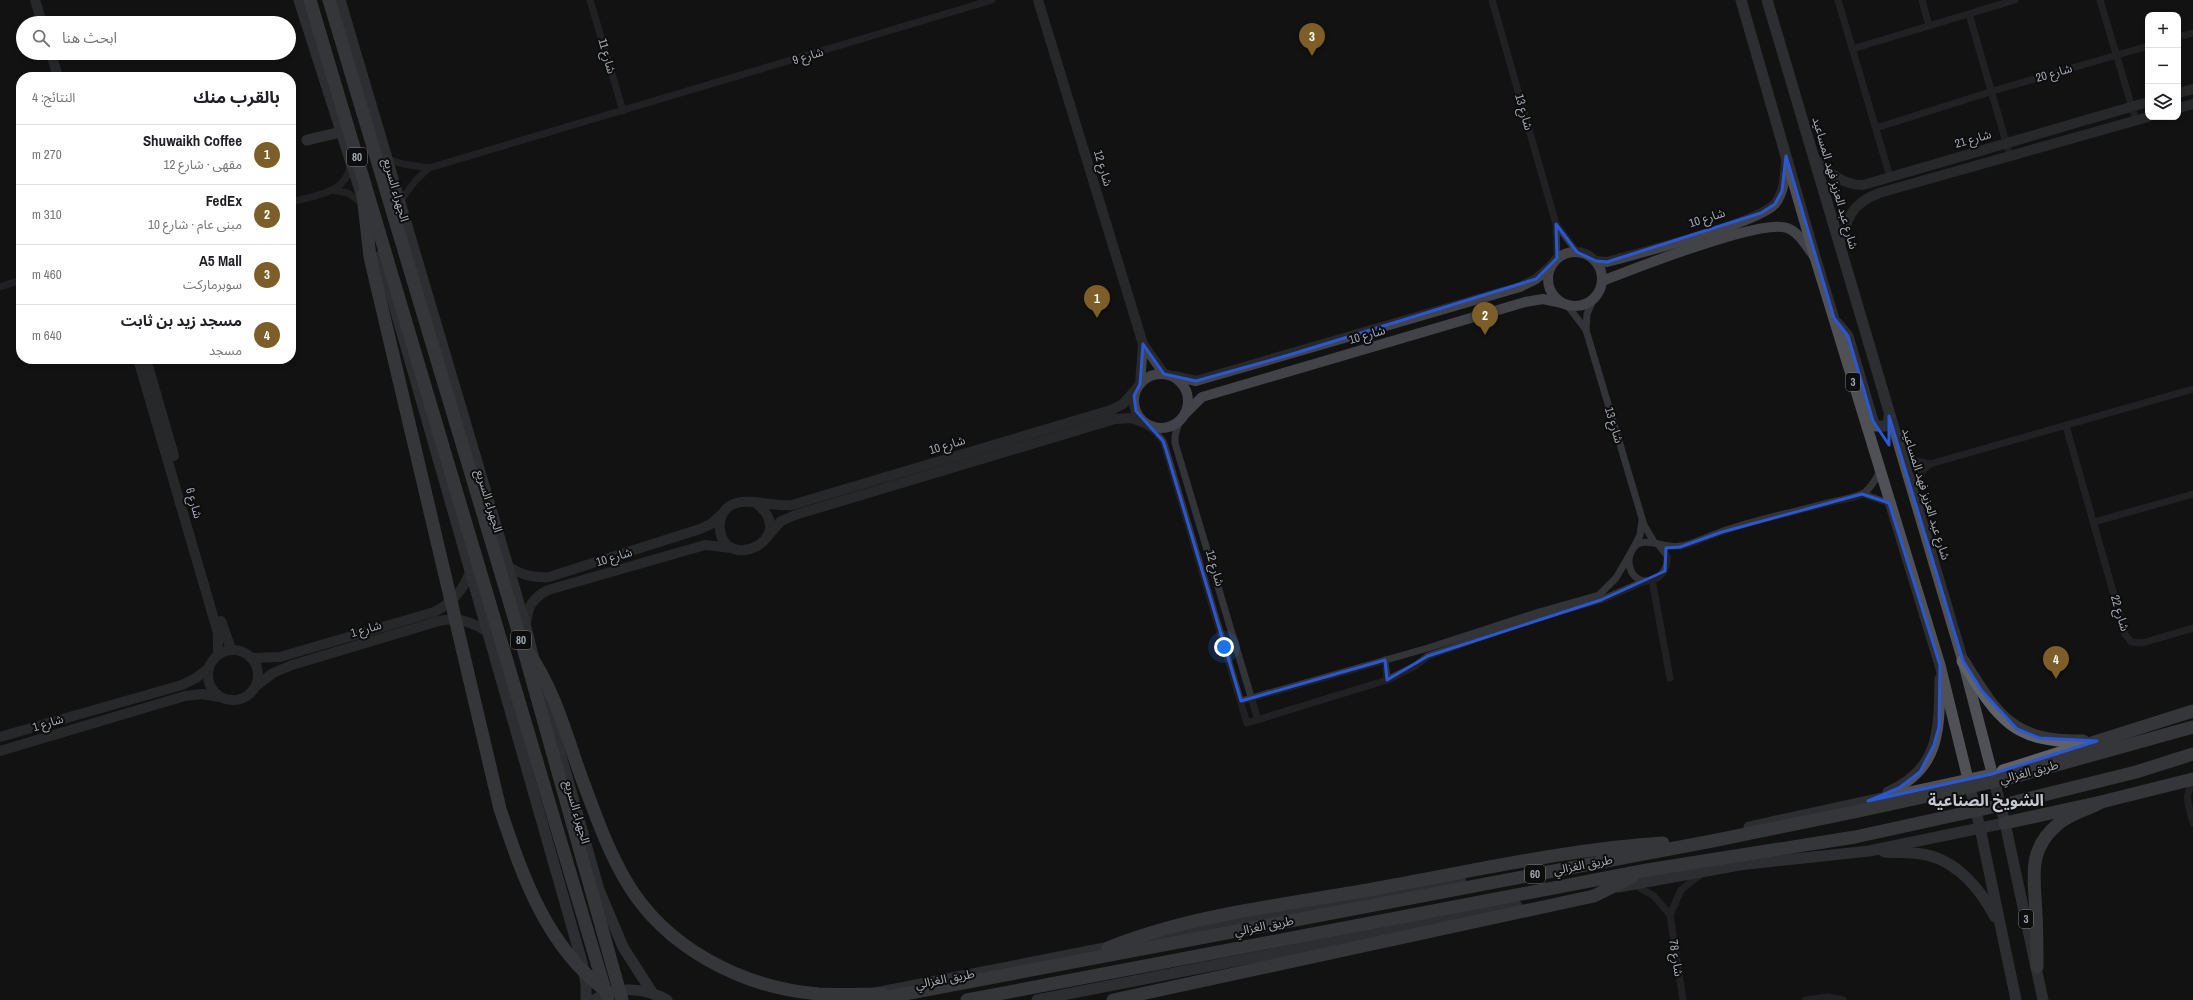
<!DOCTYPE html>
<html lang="ar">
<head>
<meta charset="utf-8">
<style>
  :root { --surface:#fff; --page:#f6f6f6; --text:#202124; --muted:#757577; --line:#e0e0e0; --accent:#7e5e28 }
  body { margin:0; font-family:"Archivo Narrow","Noto Sans Arabic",sans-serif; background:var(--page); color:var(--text); direction:rtl }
  .controls { position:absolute; right:12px; top:12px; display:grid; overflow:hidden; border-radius:8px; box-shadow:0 2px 6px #0003 }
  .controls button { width:36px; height:36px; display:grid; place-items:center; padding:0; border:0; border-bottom:1px solid var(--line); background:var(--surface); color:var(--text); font:20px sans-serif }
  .you { position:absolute; left:1224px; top:647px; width:14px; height:14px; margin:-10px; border:3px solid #fff; border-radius:50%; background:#1a73e8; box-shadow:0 0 0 6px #1a73e833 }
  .badge { display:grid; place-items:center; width:26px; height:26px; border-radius:50%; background:var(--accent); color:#fff; font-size:13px; font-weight:700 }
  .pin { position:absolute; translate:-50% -33px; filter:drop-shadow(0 1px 2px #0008) }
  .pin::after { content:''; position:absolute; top:21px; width:14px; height:12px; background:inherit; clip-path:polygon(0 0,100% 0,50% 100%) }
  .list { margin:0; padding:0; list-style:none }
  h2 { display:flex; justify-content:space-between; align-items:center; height:52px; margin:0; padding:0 16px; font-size:17px }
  h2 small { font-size:13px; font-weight:400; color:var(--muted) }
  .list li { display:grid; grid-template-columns:26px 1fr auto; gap:12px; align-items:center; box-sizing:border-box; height:60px; padding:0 16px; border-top:1px solid var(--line) }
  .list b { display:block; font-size:15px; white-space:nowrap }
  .list p { margin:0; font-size:13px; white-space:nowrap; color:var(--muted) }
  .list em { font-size:13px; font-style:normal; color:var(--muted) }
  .icon { flex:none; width:22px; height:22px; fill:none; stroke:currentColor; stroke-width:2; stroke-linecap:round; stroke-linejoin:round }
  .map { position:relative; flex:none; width:2193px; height:1000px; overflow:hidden; direction:ltr }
  .search { position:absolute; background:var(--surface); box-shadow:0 2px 6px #0003; left:16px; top:16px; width:280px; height:44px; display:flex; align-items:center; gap:10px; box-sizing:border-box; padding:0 14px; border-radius:22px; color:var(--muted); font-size:15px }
  .panel { position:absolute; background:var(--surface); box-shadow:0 2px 6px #0003; left:16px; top:72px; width:280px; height:292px; border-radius:16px; direction:rtl }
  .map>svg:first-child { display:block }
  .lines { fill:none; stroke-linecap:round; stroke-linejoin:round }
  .street { stroke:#333438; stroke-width:7 }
  .secondary { stroke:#414348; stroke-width:10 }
  .primary { stroke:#4f5157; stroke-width:11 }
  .highway { stroke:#5f6269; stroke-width:13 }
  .marked { fill:none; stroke:#2a57d4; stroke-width:3; stroke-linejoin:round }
  .labels { text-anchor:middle; stroke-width:4; stroke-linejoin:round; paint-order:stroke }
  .shield { fill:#0d0d0e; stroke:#767a82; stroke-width:1 }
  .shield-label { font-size:11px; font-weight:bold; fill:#a3a9b4 }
  .street-label { font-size:12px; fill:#a3a9b4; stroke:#0d0d0e }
  .district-label { font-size:16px; font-weight:bold; fill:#c4c8d0; stroke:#0d0d0e }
</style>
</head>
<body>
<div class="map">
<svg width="2193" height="1000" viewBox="0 0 2193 1000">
  <rect width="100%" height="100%" fill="#121213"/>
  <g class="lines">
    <g class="street">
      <polyline points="590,0 623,111"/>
      <polyline points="1492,0 1556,224 1557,258"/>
      <polyline points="1838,0 1890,177"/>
      <polyline points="1922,0 1929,26"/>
      <polyline points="2100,0 2136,121"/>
      <polyline points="1969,14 2010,156"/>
      <polyline points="2178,37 2193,33"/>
      <polyline points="1852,49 2015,0"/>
      <polyline points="1876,128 1993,91 2148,46"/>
      <polyline points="387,159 403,164 429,168 992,0"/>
      <polyline points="332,190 348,193 363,204"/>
      <polyline points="400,201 416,180 429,168"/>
      <path d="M291 202C313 196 348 193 350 165"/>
      <polyline points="1556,224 1577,252"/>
      <polyline points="0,287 21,280"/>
      <polyline points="1567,305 1586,330 1644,525 1654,542"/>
      <polyline points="1586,330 1587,314 1593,300"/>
      <polyline points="1179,422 1175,436 1175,443 1258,720"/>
      <polyline points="1149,425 1163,441 1166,450 1247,723 1387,680 1415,666 1428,656 1540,617 1601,600 1645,581"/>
      <polyline points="2066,426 2125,634 2131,642 2142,643 2193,628"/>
      <polyline points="1901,457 1930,464 2193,389"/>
      <polyline points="1909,483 1930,464"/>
      <polyline points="1862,494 1889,503"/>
      <polyline points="2094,522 2193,494"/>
      <path d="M1658 544 1667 556C1670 575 1646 592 1632 573 1629 567 1628 561 1630 555 1637 530 1664 550 1681 546 1693 544 1706 537 1718 533 1753 520 1791 513 1827 503 1838 500 1852 499 1862 494 1870 490 1875 480 1879 473"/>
      <polyline points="1634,547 1640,535 1642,521"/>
      <polyline points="1652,580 1670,678"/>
      <polyline points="1385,660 1387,680"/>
      <polyline points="1241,701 1428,648 1539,612 1599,595 1616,578 1630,554"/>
      <path d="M2193 785C2182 793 2191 813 2193 823"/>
      <polyline points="1635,885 1654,896 1670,915 1683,1000"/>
      <polyline points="1670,915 1681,890 1700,875"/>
      <polyline points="1806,1000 1828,997 1843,1000"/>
    </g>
    <g class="secondary">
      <polyline points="35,0 42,23"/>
      <polyline points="1038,0 1143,344 1164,374"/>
      <polyline points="51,53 58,77"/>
      <polyline points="2178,93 2193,89"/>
      <polyline points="2178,108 2193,104"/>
      <path d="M1813 157C1828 171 1841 185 1863 185L2148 102"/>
      <path d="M1840 245C1847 218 1851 204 1879 193L2148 117"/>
      <circle cx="1575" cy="279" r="27"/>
      <path d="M1596 261 1607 262C1639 253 1756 224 1775 204 1785 191 1785 175 1786 160"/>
      <path d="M1602 281C1634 269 1760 218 1787 228 1799 232 1807 247 1814 256"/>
      <polyline points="138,359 218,633 218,655"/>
      <polyline points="146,359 174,456"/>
      <circle cx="1161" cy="401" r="27"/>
      <polyline points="1174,376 1196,381 1520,287 1536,279 1551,266"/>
      <polyline points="1140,384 1143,344"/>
      <polyline points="1186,413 1202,397 1525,302 1543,299 1562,303"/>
      <path d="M756 503C801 539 725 573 720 530 719 522 721 514 727 508 742 494 772 508 792 505L1111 410 1123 404 1137 388"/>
      <polyline points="767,537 781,521 798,514 1115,419 1132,418 1145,423"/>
      <path d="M509 567C522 575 533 578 549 577L700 529 711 524 722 514"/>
      <polyline points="221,621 231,649"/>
      <path d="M526 625C527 608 532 598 548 590L705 545 732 548"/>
      <circle cx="233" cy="675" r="25"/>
      <path d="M251 658 280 657 434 612C452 603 463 591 470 572"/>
      <path d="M256 686 273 673 292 665 439 621C457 617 472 621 487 632"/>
      <polyline points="0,737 182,685 196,678 209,668"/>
      <polyline points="0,751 185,696 202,694 220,697"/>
    </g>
    <g class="primary">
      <polyline points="299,0 364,203"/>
      <polyline points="340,0 526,627 534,659"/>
      <polyline points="1741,0 1815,257 1940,665 1980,828 2016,1000"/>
      <polyline points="1767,0 1963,661 2005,823 2043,1000"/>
      <polyline points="307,140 341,132"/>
      <polyline points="380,256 582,962 586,984 586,1000"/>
      <polyline points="1838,324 1848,336 1873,421 1876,426 1885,426 1889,422 1889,416"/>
      <polyline points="539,678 599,890 623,947 653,994"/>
      <path d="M1888 792C1941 769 1939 729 1940 679"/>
      <polyline points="1749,827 1992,774"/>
      <path d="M1884 852C1898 853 1913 852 1927 855 1958 862 1981 890 1995 917"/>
      <polyline points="1618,887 1739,865 1869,851 2005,823"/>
      <polyline points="1140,942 1461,882"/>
      <polyline points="875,993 1115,946"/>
      <path d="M594 1000C616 986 644 987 667 1000"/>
      <polyline points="1037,1000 1517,906"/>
    </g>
    <g class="highway">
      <polyline points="310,0 608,1000"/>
      <polyline points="329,0 522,644 622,1000"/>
      <path d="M363 195 370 257 500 809C523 877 546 946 606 991"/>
      <path d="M528 652C555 690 566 735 582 779 595 813 607 849 626 881 665 948 743 988 819 994 840 995 862 994 883 994"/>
      <path d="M1963 661C1998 717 2012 742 2083 741"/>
      <polyline points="2003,771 2193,711"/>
      <polyline points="2005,823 2101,802 2193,779"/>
      <path d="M1108 948C1192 914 1285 905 1373 889 1469 872 1566 849 1663 843"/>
      <path d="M2037 967C2037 950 2037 932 2036 915 2035 880 2026 851 2057 825 2069 814 2087 810 2101 802"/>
      <polyline points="873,1000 1712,841 1859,811 2006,779 2193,727"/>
      <polyline points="967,1000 1647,870 1855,837 2015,802 2136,772 2193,754"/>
      <polyline points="1113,1000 1594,896 1632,877"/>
    </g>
  </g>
  <path d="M0 0H2193V1000H0ZM1786 156 1834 318 1848 336 1873 421 1889 445V416L1963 661 1982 691 2017 729 2039 738 2097 741 1992 774 1868 801 1899 788 1920 772 1934 745 1939 727 1940 665 1889 503 1862 494 1722 532 1680 547 1666 548 1665 571 1601 600 1428 656 1387 680 1385 660 1241 701 1166 450 1163 441 1136 411 1134 396 1140 384 1143 344 1164 374 1196 381 1289 355 1536 279 1557 258 1556 224 1577 252 1596 261 1607 262 1761 213 1775 204 1782 191Z" fill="#121213" fill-opacity=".55" fill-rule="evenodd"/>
  <path class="marked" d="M1786 156 1834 318 1848 336 1873 421 1889 445V416L1963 661 1982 691 2017 729 2039 738 2097 741 1992 774 1868 801 1899 788 1920 772 1934 745 1939 727 1940 665 1889 503 1862 494 1722 532 1680 547 1666 548 1665 571 1601 600 1428 656 1387 680 1385 660 1241 701 1166 450 1163 441 1136 411 1134 396 1140 384 1143 344 1164 374 1196 381 1289 355 1536 279 1557 258 1556 224 1577 252 1596 261 1607 262 1761 213 1775 204 1782 191Z"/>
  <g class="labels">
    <g class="shield">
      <rect x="347" y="148" width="20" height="18" rx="3"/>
      <rect x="1846" y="373" width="14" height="18" rx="3"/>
      <rect x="511" y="631" width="20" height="18" rx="3"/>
      <rect x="1525" y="865" width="20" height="18" rx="3"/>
      <rect x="2019" y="910" width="14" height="18" rx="3"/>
    </g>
    <g class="shield-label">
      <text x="357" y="161">80</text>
      <text x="1853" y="386">3</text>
      <text x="521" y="644">80</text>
      <text x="1535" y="878">60</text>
      <text x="2026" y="923">3</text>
    </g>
    <g class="street-label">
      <text transform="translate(607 56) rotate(74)" y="4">شارع 11</text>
      <text transform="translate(808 56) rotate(-17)" y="4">شارع 9</text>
      <text transform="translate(2054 73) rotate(-16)" y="4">شارع 20</text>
      <text transform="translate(1524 112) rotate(74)" y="4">شارع 13</text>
      <text transform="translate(1973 139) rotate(-16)" y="4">شارع 21</text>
      <text transform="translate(1103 168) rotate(73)" y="4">شارع 12</text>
      <text transform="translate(1835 183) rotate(74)" y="4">شارع عبد العزيز فهد المساعيد</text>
      <text transform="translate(396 190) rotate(74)" y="4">الجهراء السريع</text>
      <text transform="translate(1707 218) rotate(-18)" y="4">شارع 10</text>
      <text transform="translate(1367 335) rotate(-16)" y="4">شارع 10</text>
      <text transform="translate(1614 425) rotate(73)" y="4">شارع 13</text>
      <text transform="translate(947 445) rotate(-17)" y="4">شارع 10</text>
      <text transform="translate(1926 494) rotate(73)" y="4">شارع عبد العزيز فهد المساعيد</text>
      <text transform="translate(489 501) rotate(73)" y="4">الجهراء السريع</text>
      <text transform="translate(194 503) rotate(74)" y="4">شارع 6</text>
      <text transform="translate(614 557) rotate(-17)" y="4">شارع 10</text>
      <text transform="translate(1215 568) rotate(73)" y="4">شارع 12</text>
      <text transform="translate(2120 613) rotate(73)" y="4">شارع 22</text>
      <text transform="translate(366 629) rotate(-16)" y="4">شارع 1</text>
      <text transform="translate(48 723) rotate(-17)" y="4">شارع 1</text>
      <text transform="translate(2029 772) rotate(-15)" y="4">طريق الغزالي</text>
      <text transform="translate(577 812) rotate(74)" y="4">الجهراء السريع</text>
      <text transform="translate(1583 865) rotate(-11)" y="4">طريق الغزالي</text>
      <text transform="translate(1264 926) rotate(-11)" y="4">طريق الغزالي</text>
      <text transform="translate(1676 958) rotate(81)" y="4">شارع 78</text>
      <text transform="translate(945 979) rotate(-11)" y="4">طريق الغزالي</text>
    </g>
    <g class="district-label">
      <text x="1986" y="806">الشويخ الصناعية</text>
    </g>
  </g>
</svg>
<div class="controls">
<button>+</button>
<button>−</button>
<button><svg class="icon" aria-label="layers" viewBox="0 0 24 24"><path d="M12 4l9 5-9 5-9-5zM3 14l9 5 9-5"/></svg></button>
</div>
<div class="you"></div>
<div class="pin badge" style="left:1097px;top:318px">1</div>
<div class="pin badge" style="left:1485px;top:335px">2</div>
<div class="pin badge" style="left:1312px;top:56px">3</div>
<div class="pin badge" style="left:2056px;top:679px">4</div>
<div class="search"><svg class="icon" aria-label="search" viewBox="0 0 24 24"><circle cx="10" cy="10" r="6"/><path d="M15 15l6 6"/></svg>ابحث هنا</div>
<section class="panel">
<h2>بالقرب منك<small>النتائج: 4</small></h2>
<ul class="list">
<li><span class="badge">1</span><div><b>Shuwaikh Coffee</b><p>مقهى · شارع 12</p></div><em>270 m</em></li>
<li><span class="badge">2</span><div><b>FedEx</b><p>مبنى عام · شارع 10</p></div><em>310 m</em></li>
<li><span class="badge">3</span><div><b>A5 Mall</b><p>سوبرماركت</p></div><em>460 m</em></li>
<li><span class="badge">4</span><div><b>مسجد زيد بن ثابت</b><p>مسجد</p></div><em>640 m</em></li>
</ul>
</section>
</div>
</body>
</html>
